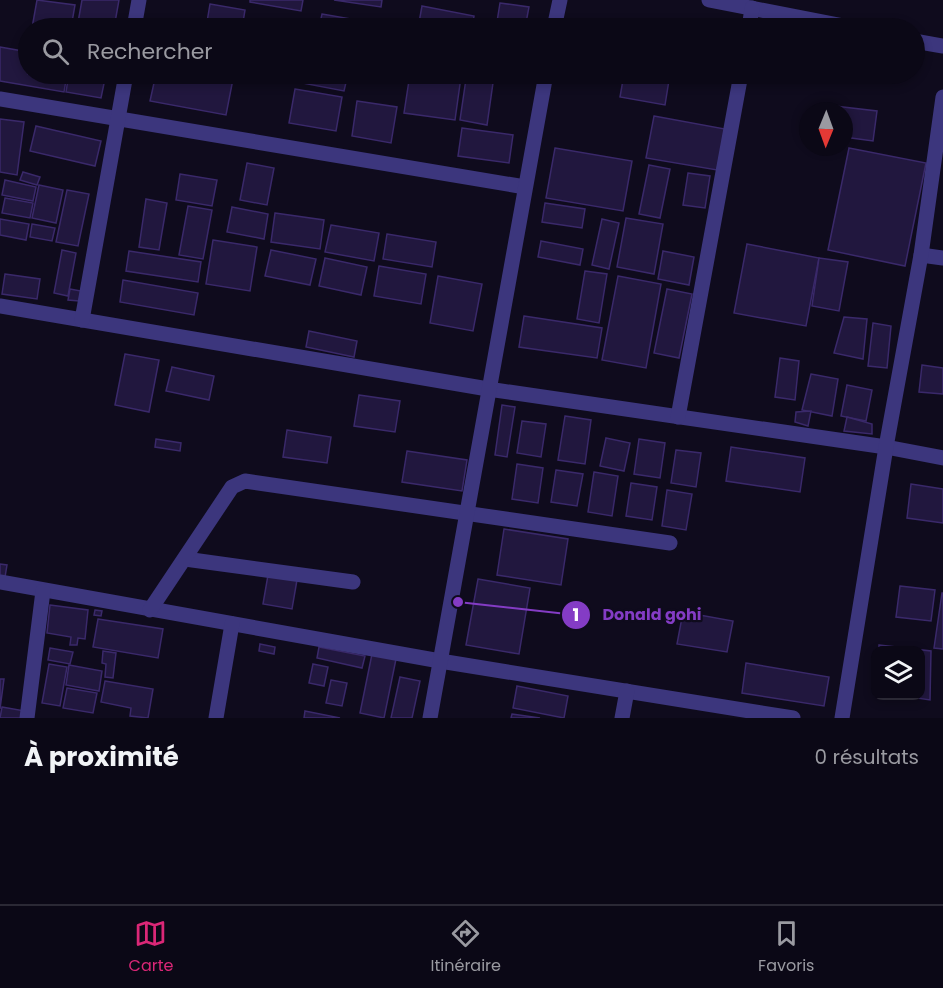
<!DOCTYPE html>
<html lang="fr">
<head>
<meta charset="utf-8">
<style>
  :root { --surface:#0b0816; --page:#191623; --text:#f1f3f6; --muted:#9a9aa1; --line:#2b2935; --accent:#db2777 }
  body { margin:0; font-family:Poppins,sans-serif; background:var(--page); color:var(--text) }
  .controls { position:absolute; right:18px; bottom:18px; display:grid; overflow:hidden; border-radius:12px; box-shadow:0 3px 9px #0003 }
  .controls button { width:54px; height:54px; display:grid; place-items:center; padding:0; border:0; border-bottom:2px solid var(--line); background:var(--surface); color:var(--text); font:30px sans-serif }
  .compass { position:absolute; left:799px; top:102px; width:54px; height:54px; border-radius:50%; background:var(--surface); box-shadow:0 3px 9px #0003; rotate:181deg }
  .list { margin:0; padding:0; list-style:none }
  h2 { display:flex; justify-content:space-between; align-items:center; height:78px; margin:0; padding:0 24px; font-size:26px }
  h2 small { font-size:20px; font-weight:400; color:var(--muted) }
  .icon { flex:none; width:33px; height:33px; fill:none; stroke:currentColor; stroke-width:2; stroke-linecap:round; stroke-linejoin:round }
  .map { position:relative; flex:none; width:943px; height:718px; overflow:hidden }
  .search { position:absolute; background:var(--surface); box-shadow:0 3px 9px #0003; left:18px; right:18px; top:18px; height:66px; display:flex; align-items:center; gap:15px; box-sizing:border-box; padding:0 21px; border-radius:33px; color:var(--muted); font-size:22px }
  .sheet { height:186px; background:var(--surface) }
  nav { display:flex; justify-content:space-around; align-items:center; box-sizing:border-box; height:84px; border-top:2px solid var(--line); background:var(--surface); font-size:16px; color:var(--muted) }
  nav a { display:grid; justify-items:center; gap:3px }
  nav .on { color:var(--accent) }
  .map>svg:first-child { display:block }
  .building { fill:#21173e; stroke:#3a296a; stroke-width:1.5 }
  .lines { fill:none; stroke-linecap:round; stroke-linejoin:round }
  .minor { stroke:#3c367d; stroke-width:15 }
  .leader { fill:none; stroke:#843cc5; stroke-width:2 }
  .callout-dot { fill:#843cc5; stroke:#0f0b1d; stroke-width:2 }
  .mark-label { font-size:18px; text-anchor:middle; font-weight:bold; fill:#fff }
  .callout-label { font-size:16px; text-anchor:middle; font-weight:bold; fill:#843cc5; stroke:#0f0b1d; stroke-width:4.5; stroke-linejoin:round; paint-order:stroke }
</style>
</head>
<body>
<div class="map">
<svg width="943" height="718" viewBox="0 0 943 718">
  <rect width="100%" height="100%" fill="#0f0b1d"/>
  <g class="building">
    <polygon points="37,0 75,5 71,28 32,28"/>
    <polygon points="82,0 119,0 114,28 77,28"/>
    <polygon points="250,0 303,0 301,11 250,2"/>
    <polygon points="334,0 382,0 381,7"/>
    <polygon points="500,3 529,7 525,28 496,28"/>
    <polygon points="210,4 245,10 242,28 206,28"/>
    <polygon points="422,6 474,16 472,28 418,28"/>
    <polygon points="322,14 357,20 356,28 319,28"/>
    <polygon points="363,24 393,28 362,28"/>
    <polygon points="633,24 658,28 632,28"/>
    <polygon points="0,47 28,52 28,74 67,74 64,92 0,81"/>
    <polygon points="69,74 106,74 101,98 66,92"/>
    <polygon points="156,74 234,74 226,115 150,101"/>
    <polygon points="299,74 348,74 344,91 297,82"/>
    <polygon points="410,74 438,74 461,77 455,120 404,113"/>
    <polygon points="624,74 670,74 665,105 620,97"/>
    <polygon points="466,79 493,83 487,125 460,120"/>
    <polygon points="295,89 342,97 336,131 289,123"/>
    <polygon points="357,101 397,107 391,143 352,136"/>
    <polygon points="826,105 877,111 873,141 844,137 844,111 825,111"/>
    <polygon points="654,116 725,129 717,170 646,158"/>
    <polygon points="0,119 24,122 17,175 0,172"/>
    <polygon points="36,126 101,141 95,166 30,151"/>
    <polygon points="462,128 513,135 509,163 458,156"/>
    <polygon points="555,148 632,161 623,211 546,198"/>
    <polygon points="849,148 926,163 905,266 828,250"/>
    <polygon points="247,163 274,168 267,205 240,200"/>
    <polygon points="649,165 670,169 660,218 639,214"/>
    <polygon points="23,172 40,177 37,185 20,180"/>
    <polygon points="688,173 710,176 705,208 683,205"/>
    <polygon points="180,174 217,180 212,206 176,200"/>
    <polygon points="5,180 36,187 33,201 2,195"/>
    <polygon points="39,185 63,190 56,223 32,218"/>
    <polygon points="67,190 89,194 78,246 56,242"/>
    <polygon points="5,198 33,203 30,218 2,213"/>
    <polygon points="146,199 167,203 159,250 139,247"/>
    <polygon points="545,203 585,209 582,228 542,222"/>
    <polygon points="188,206 212,210 203,259 179,255"/>
    <polygon points="232,207 268,214 264,239 227,232"/>
    <polygon points="275,213 324,220 320,249 271,242"/>
    <polygon points="626,218 663,224 654,274 617,267"/>
    <polygon points="0,219 29,224 26,240 0,235"/>
    <polygon points="602,219 619,223 609,269 592,265"/>
    <polygon points="32,224 55,228 52,241 30,237"/>
    <polygon points="331,225 379,233 374,261 325,252"/>
    <polygon points="387,234 436,242 432,267 383,259"/>
    <polygon points="213,240 257,247 250,291 206,284"/>
    <polygon points="541,241 583,249 580,265 538,257"/>
    <polygon points="747,244 819,258 806,326 734,313"/>
    <polygon points="62,250 76,253 68,296 54,293"/>
    <polygon points="271,250 316,259 310,285 265,276"/>
    <polygon points="129,251 201,262 198,282 126,271"/>
    <polygon points="663,251 694,257 689,285 658,279"/>
    <polygon points="325,258 367,267 361,295 319,286"/>
    <polygon points="819,258 848,262 839,311 812,306"/>
    <polygon points="379,266 426,274 421,304 374,296"/>
    <polygon points="585,271 607,274 599,323 577,319"/>
    <polygon points="5,274 40,279 37,299 2,294"/>
    <polygon points="438,276 482,284 473,331 430,323"/>
    <polygon points="618,276 661,284 646,368 602,360"/>
    <polygon points="123,280 198,293 194,315 120,302"/>
    <polygon points="70,289 81,291 79,301 68,300"/>
    <polygon points="667,289 692,294 679,358 654,353"/>
    <polygon points="524,316 602,328 597,358 519,347"/>
    <polygon points="844,317 867,319 863,359 834,353"/>
    <polygon points="873,323 891,326 887,368 868,366"/>
    <polygon points="309,331 357,341 354,357 306,347"/>
    <polygon points="125,354 159,360 149,412 115,405"/>
    <polygon points="780,358 799,361 795,400 775,397"/>
    <polygon points="922,365 943,368 943,394 919,392"/>
    <polygon points="172,367 214,376 209,400 166,391"/>
    <polygon points="811,374 838,379 832,416 802,410"/>
    <polygon points="847,385 872,390 866,421 841,416"/>
    <polygon points="359,395 400,401 395,432 354,426"/>
    <polygon points="502,405 515,407 507,457 495,455"/>
    <polygon points="811,411 808,426 795,422 796,412"/>
    <polygon points="565,416 591,420 585,464 558,460"/>
    <polygon points="847,417 872,424 872,434 844,431"/>
    <polygon points="522,421 546,424 541,457 517,453"/>
    <polygon points="287,430 331,437 327,463 283,457"/>
    <polygon points="606,438 630,443 624,471 600,466"/>
    <polygon points="156,439 181,443 180,451 155,447"/>
    <polygon points="639,439 665,443 660,478 634,474"/>
    <polygon points="731,447 805,458 800,492 726,481"/>
    <polygon points="676,450 701,453 696,487 671,483"/>
    <polygon points="407,451 467,460 462,491 402,482"/>
    <polygon points="517,464 543,468 538,503 512,499"/>
    <polygon points="556,470 583,474 577,506 551,502"/>
    <polygon points="594,472 618,476 612,516 588,512"/>
    <polygon points="631,483 657,487 652,520 626,516"/>
    <polygon points="911,484 943,489 943,523 907,518"/>
    <polygon points="667,490 692,494 686,530 662,526"/>
    <polygon points="504,529 568,539 561,585 497,575"/>
    <polygon points="0,564 7,565 5,577 0,576"/>
    <polygon points="268,575 297,580 292,609 263,604"/>
    <polygon points="478,579 530,588 519,654 466,645"/>
    <polygon points="900,586 935,590 931,621 896,617"/>
    <polygon points="942,593 943,593 943,649 934,648"/>
    <polygon points="50,605 88,610 85,639 78,638 77,645 70,645 71,637 47,633"/>
    <polygon points="95,610 102,611 101,616 94,615"/>
    <polygon points="683,612 733,621 727,652 677,644"/>
    <polygon points="98,619 163,629 158,658 93,647"/>
    <polygon points="260,644 275,647 274,654 259,651"/>
    <polygon points="879,645 931,651 930,700 904,696 920,696 920,650 879,650"/>
    <polygon points="319,647 365,656 362,668 317,658"/>
    <polygon points="50,648 73,652 70,664 48,660"/>
    <polygon points="103,651 116,653 113,678 105,677 106,664 102,663"/>
    <polygon points="372,654 396,659 384,718 360,713"/>
    <polygon points="746,663 829,677 824,706 742,693"/>
    <polygon points="49,664 67,667 60,706 42,703"/>
    <polygon points="313,664 328,667 324,686 309,683"/>
    <polygon points="69,665 102,671 99,691 66,685"/>
    <polygon points="400,677 420,681 412,718 391,718"/>
    <polygon points="0,679 4,679 0,709"/>
    <polygon points="331,680 347,683 342,706 326,703"/>
    <polygon points="105,681 153,689 148,718 130,716 131,708 101,702"/>
    <polygon points="517,686 568,696 564,718 513,708"/>
    <polygon points="67,688 97,693 93,713 63,708"/>
    <polygon points="2,707 25,711 23,718 0,718"/>
    <polygon points="305,711 340,718 304,718"/>
    <polygon points="512,714 540,718 511,718"/>
  </g>
  <g class="lines">
    <g class="minor">
      <polyline points="709,0 854,28"/>
      <polyline points="134,28 139,0"/>
      <polyline points="554,28 560,0"/>
      <polyline points="749,28 752,8"/>
      <polyline points="914,41 943,46"/>
      <polyline points="0,99 525,187"/>
      <polyline points="921,255 943,258"/>
      <polyline points="0,306 488,389 886,447 943,458"/>
      <polyline points="82,320 126,74"/>
      <polyline points="678,417 741,74"/>
      <polyline points="185,559 353,582"/>
      <polyline points="0,582 440,661 793,718"/>
      <polyline points="150,610 232,487 245,481 670,543"/>
      <polyline points="27,718 43,591"/>
      <polyline points="216,718 232,624"/>
      <polyline points="430,718 546,74"/>
      <polyline points="622,718 627,691"/>
      <polyline points="842,718 886,447 921,255 943,97"/>
    </g>
  </g>
  <path class="leader" d="M458 602L576 615"/>
  <g class="callout-dot">
    <circle cx="458" cy="602" r="6"/>
    <circle cx="576" cy="615" r="15"/>
  </g>
  <g class="mark-label">
    <text x="576" y="621">1</text>
  </g>
  <g class="callout-label">
    <text x="652" y="620">Donald gohi</text>
  </g>
</svg>
<div class="controls">
<button><svg class="icon" aria-label="layers" viewBox="0 0 24 24"><path d="M12 4l9 5-9 5-9-5zM3 14l9 5 9-5"/></svg></button>
</div>
<svg class="compass" viewBox="-18 -18 36 36"><path d="M0-13l5 13h-10z" fill="#e53935"/><path d="M0 13l5-13h-10z" fill="#9a9aa1"/></svg>
<div class="search"><svg class="icon" aria-label="search" viewBox="0 0 24 24"><circle cx="10" cy="10" r="6"/><path d="M15 15l6 6"/></svg>Rechercher</div>
</div>
<section class="sheet">
<h2>À proximité<small>0 résultats</small></h2>
<ul class="list">
</ul>
</section>
<nav>
<a class="on"><svg class="icon" aria-label="map" viewBox="0 0 24 24"><path d="M3 6l6-2 6 2 6-2v14l-6 2-6-2-6 2zM9 4v14M15 6v14"/></svg>Carte</a>
<a><svg class="icon" aria-label="directions" viewBox="0 0 24 24"><path d="M12 3l9 9-9 9-9-9zM9 14v-3h6M13 9l2 2-2 2"/></svg>Itinéraire</a>
<a><svg class="icon" aria-label="saved" viewBox="0 0 24 24"><path d="M7 4h10v16l-5-4-5 4z"/></svg>Favoris</a>
</nav>
</body>
</html>
